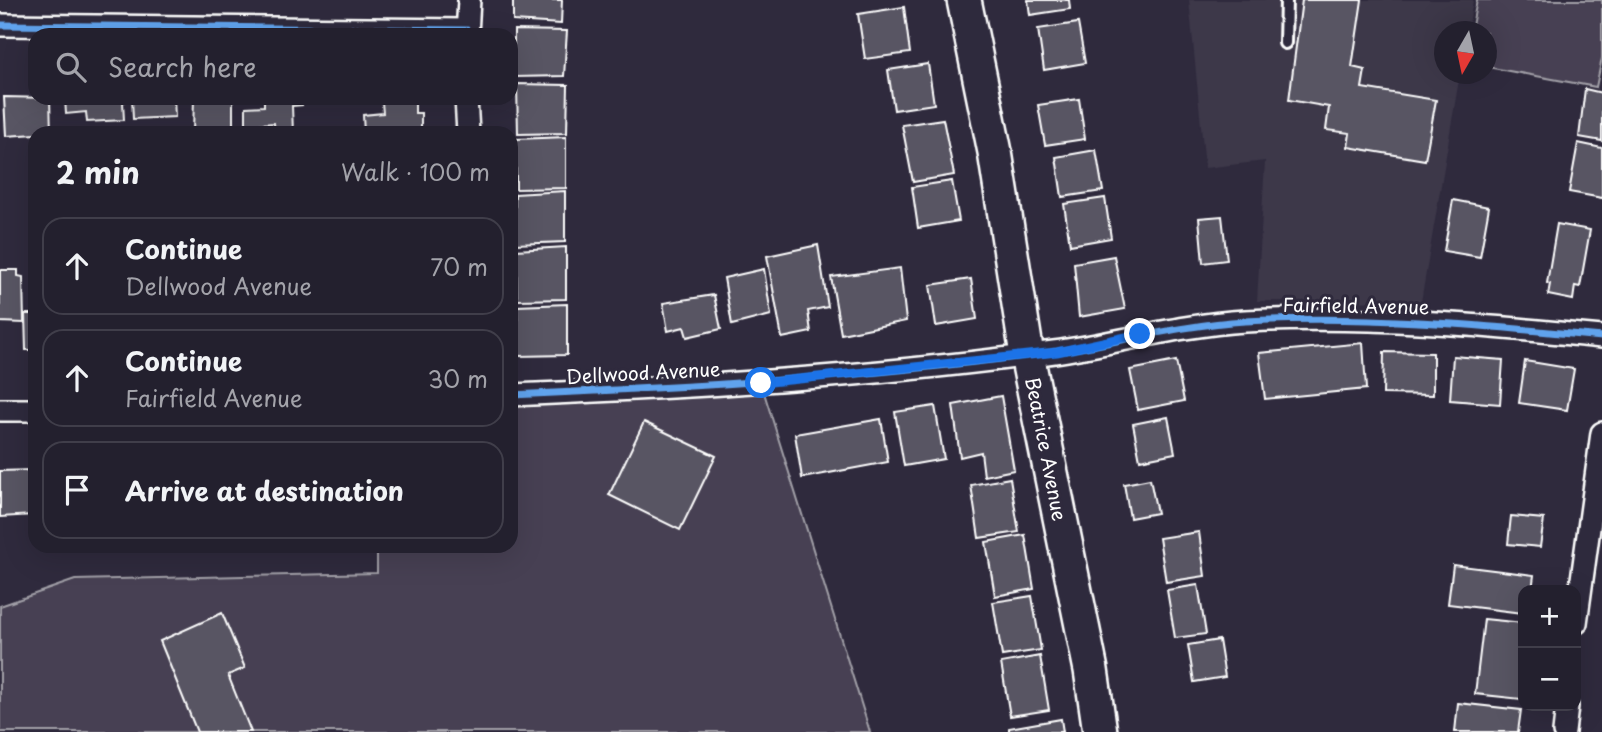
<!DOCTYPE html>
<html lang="en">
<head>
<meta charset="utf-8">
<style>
  :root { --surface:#23202e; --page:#2b2836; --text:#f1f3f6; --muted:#a3a3aa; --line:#403e4a }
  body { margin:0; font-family:"Playpen Sans",sans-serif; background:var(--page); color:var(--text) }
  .controls { position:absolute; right:21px; bottom:21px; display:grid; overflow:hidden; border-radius:14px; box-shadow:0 7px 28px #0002 }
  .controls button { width:63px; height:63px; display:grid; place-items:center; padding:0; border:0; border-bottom:2px solid var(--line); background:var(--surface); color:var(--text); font:35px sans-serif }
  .compass { position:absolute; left:1434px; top:21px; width:63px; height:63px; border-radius:50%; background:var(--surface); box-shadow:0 7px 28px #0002; rotate:189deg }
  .stop { position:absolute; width:21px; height:21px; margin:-16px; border:5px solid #1a73e8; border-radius:50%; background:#fff }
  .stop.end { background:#1a73e8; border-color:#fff; box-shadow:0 2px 7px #0008 }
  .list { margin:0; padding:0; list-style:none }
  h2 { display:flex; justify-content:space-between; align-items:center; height:91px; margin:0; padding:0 28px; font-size:30px }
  h2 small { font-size:23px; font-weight:400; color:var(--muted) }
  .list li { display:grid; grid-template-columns:46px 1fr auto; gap:21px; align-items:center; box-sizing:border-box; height:98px; margin:0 14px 14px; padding:0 14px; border:2px solid var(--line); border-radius:21px }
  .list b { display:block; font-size:26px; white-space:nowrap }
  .list p { margin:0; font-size:23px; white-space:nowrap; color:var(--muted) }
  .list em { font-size:23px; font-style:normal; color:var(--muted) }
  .icon { flex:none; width:38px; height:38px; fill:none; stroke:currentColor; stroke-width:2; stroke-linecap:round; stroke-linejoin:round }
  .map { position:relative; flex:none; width:1602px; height:732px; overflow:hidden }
  .search { position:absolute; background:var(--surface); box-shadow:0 7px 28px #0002; left:28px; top:28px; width:490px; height:77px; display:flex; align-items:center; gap:18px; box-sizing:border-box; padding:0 24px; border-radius:21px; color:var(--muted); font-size:26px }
  .panel { position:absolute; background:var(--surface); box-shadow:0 7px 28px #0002; left:28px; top:126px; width:490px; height:427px; border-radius:21px }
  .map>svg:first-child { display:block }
  .built { fill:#3c3749 }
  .green { fill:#464152; stroke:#a2a0a8; stroke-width:2 }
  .building { fill:#595564; stroke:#fff; stroke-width:2 }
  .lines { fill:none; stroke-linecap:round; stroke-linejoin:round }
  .lane-casing { stroke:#fff; stroke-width:16 }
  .street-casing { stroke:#fff; stroke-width:26 }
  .primary-casing { stroke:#fff; stroke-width:38 }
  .lane { stroke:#2f2a3d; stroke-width:10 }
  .street { stroke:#2f2a3d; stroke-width:21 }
  .primary { stroke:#2f2a3d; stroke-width:33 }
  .cycleway-casing { stroke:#2f2a3d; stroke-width:11 }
  .cycleway { stroke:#60a3ed; stroke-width:7 }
  .route { stroke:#1a73e8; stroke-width:9 }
  .labels { text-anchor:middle; stroke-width:6; stroke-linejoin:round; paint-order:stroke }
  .street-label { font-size:19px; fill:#fff; stroke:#2f2a3d }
</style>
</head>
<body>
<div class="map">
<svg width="1602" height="732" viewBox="0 0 1602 732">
  <rect width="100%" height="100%" fill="#2f2a3d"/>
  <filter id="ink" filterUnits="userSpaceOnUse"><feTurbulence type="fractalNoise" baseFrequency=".0143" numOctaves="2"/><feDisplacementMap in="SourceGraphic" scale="14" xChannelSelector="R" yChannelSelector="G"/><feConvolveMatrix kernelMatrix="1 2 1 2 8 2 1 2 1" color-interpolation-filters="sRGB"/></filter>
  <g filter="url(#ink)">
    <polygon class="built" points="1189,0 1473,0 1468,31 1444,32 1444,74 1460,74 1421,302 1257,301 1265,161 1205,168"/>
    <g class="green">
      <polygon points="1477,0 1602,0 1602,58 1596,87 1487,67 1486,32 1471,31"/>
      <polygon points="761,383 870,732 0,732 0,606 75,580 377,573 377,546 511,546 511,395"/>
    </g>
    <g class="building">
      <polygon points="513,0 562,0 561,24 513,21"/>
      <polygon points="1028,0 1069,0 1070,9 1030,15"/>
      <polygon points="1302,0 1362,0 1352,67 1365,70 1362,88 1436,100 1425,160 1348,147 1350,133 1326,130 1329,107 1289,100"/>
      <polygon points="904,7 910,53 865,59 858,14"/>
      <polygon points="1078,23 1085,63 1044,70 1038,29"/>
      <polygon points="514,30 567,31 564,76 514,77"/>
      <polygon points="928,64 934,104 894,110 888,70"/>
      <polygon points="517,84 568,85 567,133 518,134"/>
      <polygon points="1585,89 1602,93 1602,141 1579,137"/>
      <polygon points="4,97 50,98 51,133 6,136"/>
      <polygon points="65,98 127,98 127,101 123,102 124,120 87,122 86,112 66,114"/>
      <polygon points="132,98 174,98 175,117 133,119"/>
      <polygon points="194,98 233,98 233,133 193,133"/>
      <polygon points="264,98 301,98 302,105 292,106 293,133 275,133 274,123 260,124 260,129 246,129 246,107 264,106"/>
      <polygon points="364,98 415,98 415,113 421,113 421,133 364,133 363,115 383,113 382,102 364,103"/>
      <polygon points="1079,99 1085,139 1045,145 1038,105"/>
      <polygon points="943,119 954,175 913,182 902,125"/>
      <polygon points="566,137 566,188 516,189 516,139"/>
      <polygon points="1578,143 1602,148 1602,198 1569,192"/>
      <polygon points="1096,150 1103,191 1062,197 1056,157"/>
      <polygon points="952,181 959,221 918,228 912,187"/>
      <polygon points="565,191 565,242 515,244 515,194"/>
      <polygon points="1105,198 1111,238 1070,245 1064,204"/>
      <polygon points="1453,200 1489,207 1480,257 1444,251"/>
      <polygon points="1222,216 1227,260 1203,263 1199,218"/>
      <polygon points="1557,224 1590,230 1580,287 1575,286 1573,300 1548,295 1550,284 1547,283"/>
      <polygon points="818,245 828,307 808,311 811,332 782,338 767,256"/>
      <polygon points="566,247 566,299 517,300 516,250"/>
      <polygon points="1114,256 1125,309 1079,317 1074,263"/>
      <polygon points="900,268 906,321 841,334 831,277"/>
      <polygon points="764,269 771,315 732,325 724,278"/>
      <polygon points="0,270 18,270 18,276 23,277 24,323 0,322"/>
      <polygon points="971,279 977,319 936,326 930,285"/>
      <polygon points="714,295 721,329 687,337 684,327 668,331 663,303"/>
      <polygon points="567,304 567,355 518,356 517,306"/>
      <polygon points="25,314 35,314 35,350 26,350"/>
      <polygon points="1363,343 1366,389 1265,399 1259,353"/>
      <polygon points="1384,352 1433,353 1433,395 1383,394"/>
      <polygon points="1453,356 1503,360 1500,404 1450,400"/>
      <polygon points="1176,361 1184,401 1138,410 1130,370"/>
      <polygon points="1525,361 1574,369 1567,410 1519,403"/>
      <polygon points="1001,396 1014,470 984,476 981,452 960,457 953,405"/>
      <polygon points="935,406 944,459 904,466 895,412"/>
      <polygon points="1168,417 1175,453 1140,460 1133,424"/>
      <polygon points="881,419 888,462 802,478 795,434"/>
      <polygon points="644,422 716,456 680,530 609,495"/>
      <polygon points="33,470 34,515 0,517 0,471"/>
      <polygon points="1010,478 1019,532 979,538 971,485"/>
      <polygon points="1150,479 1157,513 1130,518 1124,484"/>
      <polygon points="1511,516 1544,519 1540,547 1508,544"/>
      <polygon points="1199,532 1205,576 1166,582 1159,538"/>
      <polygon points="1025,535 1034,589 995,596 986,542"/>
      <polygon points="42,546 92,546 92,547 42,549"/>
      <polygon points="1453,565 1534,575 1532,590 1523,590 1523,613 1448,604"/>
      <polygon points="1198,585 1206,634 1175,638 1167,590"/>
      <polygon points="1032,596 1041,650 1002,656 993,602"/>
      <polygon points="222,613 245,668 228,675 251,732 197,732 160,641"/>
      <polygon points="1484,619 1523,623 1521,699 1475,694"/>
      <polygon points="1219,640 1225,677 1194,682 1188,645"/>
      <polygon points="1040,656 1049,710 1010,716 1001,663"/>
      <polygon points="1458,703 1521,710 1518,732 1455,732"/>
      <polygon points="1061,719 1063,732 1009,732 1009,728"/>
    </g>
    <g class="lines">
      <g class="lane-casing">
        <polyline id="lane" points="1285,43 1286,0"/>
      </g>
      <g class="street-casing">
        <g id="street">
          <polyline points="0,25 467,30"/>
          <polyline points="467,35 469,0"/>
          <polyline points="466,98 468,133"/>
          <path d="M511 395C692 387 874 377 1054 352 1118 343 1179 325 1245 321 1364 315 1483 325 1602 337"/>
          <polyline points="0,410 35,410"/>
          <polyline points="1576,623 1602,433"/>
          <polyline points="1564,732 1567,706"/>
        </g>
      </g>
      <g class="primary-casing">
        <polyline id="primary" points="964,0 995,152 1027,355 1091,670 1100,732"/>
      </g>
      <use href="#lane" class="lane"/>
      <use href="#street" class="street"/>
      <use href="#primary" class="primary"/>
      <g class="cycleway-casing">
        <g id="cycleway">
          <polyline points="0,25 467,30"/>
          <path d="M511 395C692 387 874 377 1054 352 1118 343 1179 325 1245 321 1364 315 1483 325 1602 337"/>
        </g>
      </g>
      <use href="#cycleway" class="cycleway"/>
    </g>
  </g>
  <g class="lines" filter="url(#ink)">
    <polyline class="route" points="761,383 1057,352 1140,334"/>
  </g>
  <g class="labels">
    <g class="street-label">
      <text transform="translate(1356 306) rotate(1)" y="7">Fairfield Avenue</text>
      <text transform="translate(643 373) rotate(-3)" y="7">Dellwood Avenue</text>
      <text transform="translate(1046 449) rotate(79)" y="7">Beatrice Avenue</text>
    </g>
  </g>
</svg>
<div class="controls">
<button>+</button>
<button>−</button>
</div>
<svg class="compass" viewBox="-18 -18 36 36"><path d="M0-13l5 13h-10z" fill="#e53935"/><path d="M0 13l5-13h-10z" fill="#a3a3aa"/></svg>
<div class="stop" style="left:761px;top:383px"></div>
<div class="stop end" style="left:1140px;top:334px"></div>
<div class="search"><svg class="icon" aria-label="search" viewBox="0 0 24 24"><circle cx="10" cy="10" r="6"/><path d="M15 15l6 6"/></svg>Search here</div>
<section class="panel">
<h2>2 min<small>Walk · 100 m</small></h2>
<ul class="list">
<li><svg class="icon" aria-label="ahead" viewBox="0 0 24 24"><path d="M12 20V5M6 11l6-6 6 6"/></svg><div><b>Continue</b><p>Dellwood Avenue</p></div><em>70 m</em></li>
<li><svg class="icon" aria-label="ahead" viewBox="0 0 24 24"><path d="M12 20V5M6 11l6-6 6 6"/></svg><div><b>Continue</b><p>Fairfield Avenue</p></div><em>30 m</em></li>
<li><svg class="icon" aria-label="arrive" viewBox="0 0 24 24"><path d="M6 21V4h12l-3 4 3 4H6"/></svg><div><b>Arrive at destination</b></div></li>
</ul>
</section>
</div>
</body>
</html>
